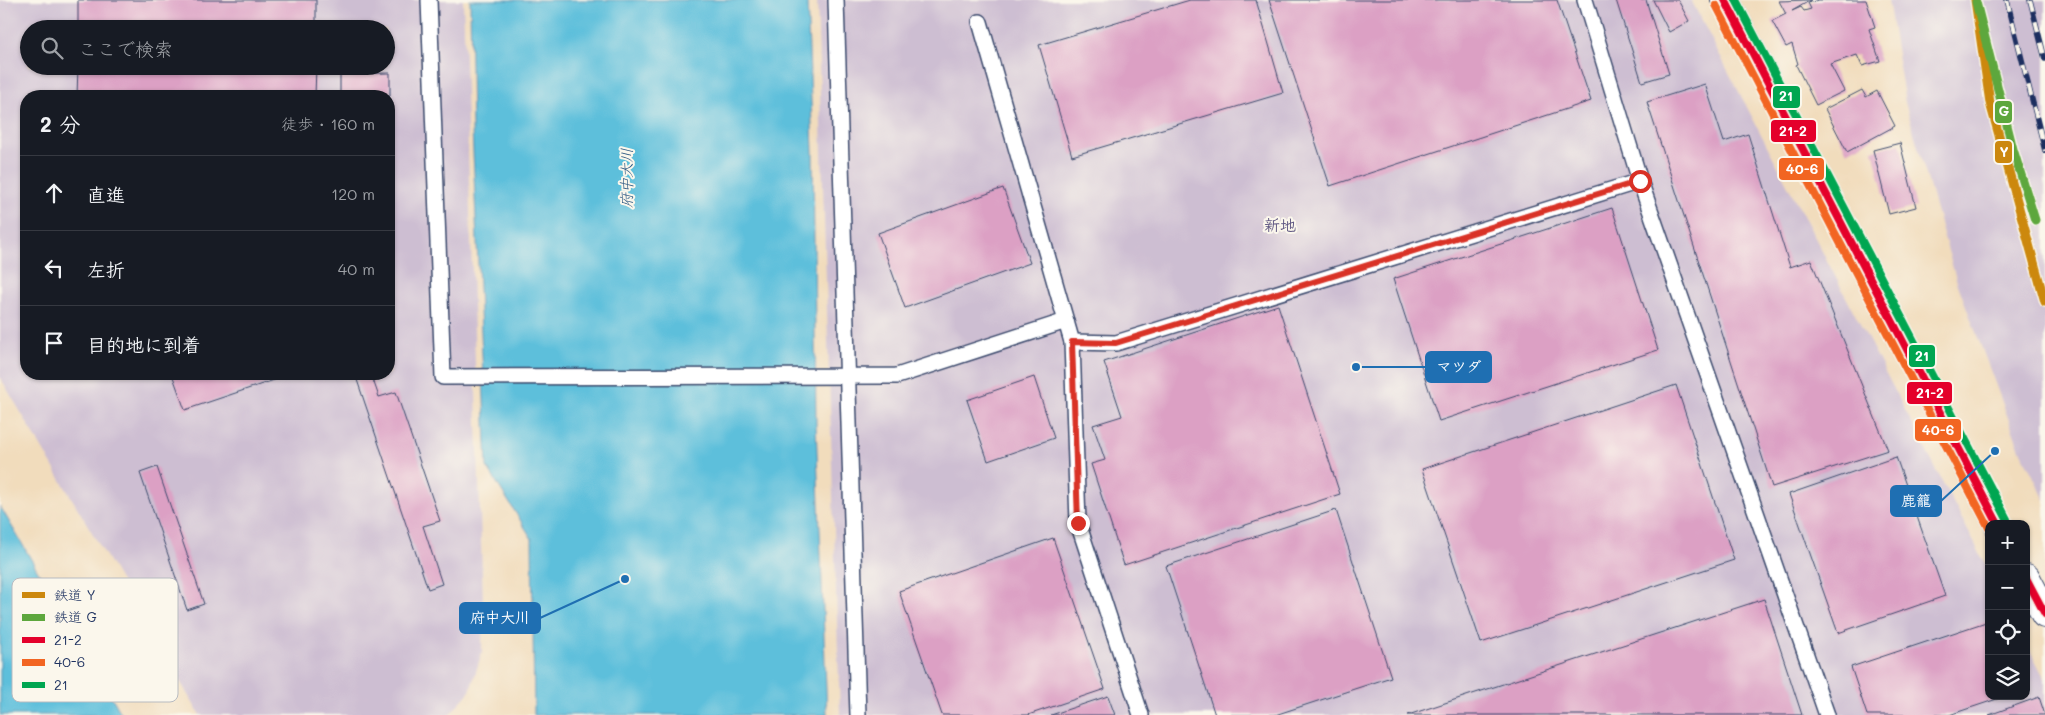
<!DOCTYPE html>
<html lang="ja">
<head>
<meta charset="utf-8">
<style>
  :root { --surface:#171b24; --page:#20242c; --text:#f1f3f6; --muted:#9ea1a6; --line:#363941 }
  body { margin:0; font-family:Mali,"Klee One",sans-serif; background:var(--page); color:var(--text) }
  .controls { position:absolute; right:15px; bottom:15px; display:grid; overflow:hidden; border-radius:10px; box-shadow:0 1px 4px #0004 }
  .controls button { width:45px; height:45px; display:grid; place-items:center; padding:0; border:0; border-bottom:1px solid var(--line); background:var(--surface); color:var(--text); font:25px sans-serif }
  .stop { position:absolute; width:15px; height:15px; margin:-11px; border:4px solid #d93025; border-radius:50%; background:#fff }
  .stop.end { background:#d93025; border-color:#fff; box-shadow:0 1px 5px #0008 }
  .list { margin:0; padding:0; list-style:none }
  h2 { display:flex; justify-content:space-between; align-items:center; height:65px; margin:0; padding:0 20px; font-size:21px }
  h2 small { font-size:16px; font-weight:400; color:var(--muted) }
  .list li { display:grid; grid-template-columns:32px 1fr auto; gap:15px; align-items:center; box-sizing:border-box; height:75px; padding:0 20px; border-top:1px solid var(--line) }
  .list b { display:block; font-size:19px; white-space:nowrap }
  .list em { font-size:16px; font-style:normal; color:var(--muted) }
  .icon { flex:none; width:28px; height:28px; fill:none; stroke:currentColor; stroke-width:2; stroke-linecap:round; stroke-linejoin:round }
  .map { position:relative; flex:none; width:2045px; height:715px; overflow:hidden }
  .search { position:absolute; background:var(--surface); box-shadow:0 1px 4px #0004; left:20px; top:20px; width:375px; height:55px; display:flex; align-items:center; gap:12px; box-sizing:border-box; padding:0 18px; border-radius:28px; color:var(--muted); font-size:19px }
  .panel { position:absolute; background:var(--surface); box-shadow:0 1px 4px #0004; left:20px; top:90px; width:375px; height:290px; border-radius:20px }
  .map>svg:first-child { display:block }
  .industrial { fill:#cdbed2; fill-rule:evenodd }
  .water { fill:#5dbfdb; stroke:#3c779c }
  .building { fill:#dca0c4 }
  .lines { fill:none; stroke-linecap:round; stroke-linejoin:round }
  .service-casing { stroke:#3b496c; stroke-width:18 }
  .secondary-casing { stroke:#3b496c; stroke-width:30 }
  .service { stroke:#fff; stroke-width:15 }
  .secondary { stroke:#fff; stroke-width:28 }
  .rail-casing { stroke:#1b2f5e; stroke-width:5.5 }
  .rail { stroke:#fbf7ec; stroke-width:4; stroke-dasharray:11; stroke-linecap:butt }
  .bus-1-casing { stroke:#fbf7ec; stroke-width:11 }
  .bus-2-casing { stroke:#fbf7ec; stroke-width:11 }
  .bus-3-casing { stroke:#fbf7ec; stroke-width:11 }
  .bus-1 { stroke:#e4002b; stroke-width:8 }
  .bus-2 { stroke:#f26522; stroke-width:8 }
  .bus-3 { stroke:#00a651; stroke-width:8 }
  .rail-1-casing { stroke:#fbf7ec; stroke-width:12 }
  .rail-2-casing { stroke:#fbf7ec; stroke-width:12 }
  .rail-1 { stroke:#cc880e; stroke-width:9 }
  .rail-2 { stroke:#5da73d; stroke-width:9 }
  .route { stroke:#d93025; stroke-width:6 }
  .labels { text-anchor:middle; stroke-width:4; stroke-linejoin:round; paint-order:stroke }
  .water-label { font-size:15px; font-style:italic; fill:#2f5a84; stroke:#fbf7ec }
  .quarter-label { font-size:16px; font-weight:bold; fill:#5f5782; stroke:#fbf7ec }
  .key { fill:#fbf7ec; stroke:#b8bbc1; stroke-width:1 }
  .key-label { font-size:14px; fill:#1b2f5e }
  .leader { fill:none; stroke:#1f6fb2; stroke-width:2 }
  .callout-dot { fill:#1f6fb2; stroke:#fbf7ec; stroke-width:2 }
  .callout { fill:#1f6fb2; stroke:#1f6fb2; stroke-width:2 }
  .callout-label { font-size:15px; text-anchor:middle; font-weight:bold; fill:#fff }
  .line-badge { stroke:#fbf7ec; stroke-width:2 }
  .badge-label { font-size:14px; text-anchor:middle; font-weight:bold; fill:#fff }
</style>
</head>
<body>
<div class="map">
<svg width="2045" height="715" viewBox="0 0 2045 715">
  <rect width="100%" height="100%" fill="#fbf7ec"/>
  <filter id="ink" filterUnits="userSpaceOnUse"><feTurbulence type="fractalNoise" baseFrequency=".02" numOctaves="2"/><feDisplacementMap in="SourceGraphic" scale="10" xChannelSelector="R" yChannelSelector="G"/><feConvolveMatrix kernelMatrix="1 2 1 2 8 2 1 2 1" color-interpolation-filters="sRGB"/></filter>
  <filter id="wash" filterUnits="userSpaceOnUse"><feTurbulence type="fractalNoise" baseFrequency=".0096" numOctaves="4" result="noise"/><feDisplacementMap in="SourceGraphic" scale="20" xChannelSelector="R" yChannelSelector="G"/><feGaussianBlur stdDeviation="1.12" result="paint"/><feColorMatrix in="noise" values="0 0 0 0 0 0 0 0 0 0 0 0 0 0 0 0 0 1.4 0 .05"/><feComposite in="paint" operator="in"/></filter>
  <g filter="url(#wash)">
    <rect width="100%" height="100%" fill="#f1dcbc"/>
    <g class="industrial">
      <path d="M0 0H463L483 602 482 652 470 691 449 715H200L0 377ZM29 29H386V66H29ZM26 96H389V374H26Z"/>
      <polygon points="817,0 1691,0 1989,571 1989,696 2026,696 2026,643 2045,679 2045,715 840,715"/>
      <polygon points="1888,0 2045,0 2045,500 2019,447 1957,282 1905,102"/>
    </g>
    <g class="water">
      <polygon points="470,0 807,0 813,151 816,425 827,715 534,715 532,539 487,467 472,129"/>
      <polygon points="0,506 63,614 71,610 91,644 84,649 122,715 0,715"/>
    </g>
    <g id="blocks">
      <g class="building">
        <rect x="78" y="0" width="238" height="29"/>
        <polygon points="1190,0 1256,0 1283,93 1072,156 1039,45"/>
        <polygon points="1269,0 1557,0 1591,101 1330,186"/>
        <polygon points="1616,0 1646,0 1669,74 1642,82"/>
        <polygon points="1653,0 1678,0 1689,21 1669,32"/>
        <polygon points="1811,0 1792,11 1801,7 1804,11 1811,9 1808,3 1818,0 1866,0 1875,27 1869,29 1880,61 1862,66 1857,55 1830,64 1844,91 1816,105 1796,65 1798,64 1792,44 1786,47 1772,21 1786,14 1779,1"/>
        <polygon points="78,66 316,66 315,96 77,96"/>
        <polygon points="390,73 390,96 340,96 340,74"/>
        <polygon points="1705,84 1724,142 1748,134 1790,267 1811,260 1888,450 1772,487 1647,102"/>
        <polygon points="1862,90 1866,97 1877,91 1895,126 1847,152 1825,109"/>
        <polygon points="389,104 390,104 391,121 389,121"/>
        <polygon points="1900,143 1916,207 1889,214 1873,150"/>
        <polygon points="1003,188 1030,263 905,308 878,233"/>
        <polygon points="1612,208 1658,350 1439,421 1393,279"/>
        <polygon points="1278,305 1340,494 1124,565 1091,464 1105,460 1093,425 1122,416 1104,362"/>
        <polygon points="172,374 292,374 185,410"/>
        <polygon points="355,374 371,374 379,397 396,392 440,521 423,526 442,584 428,589"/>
        <polygon points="1034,377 1054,438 988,461 967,400"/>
        <polygon points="1676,385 1734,560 1481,643 1422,469"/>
        <polygon points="1896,457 1945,596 1838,633 1789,494"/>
        <polygon points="157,467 204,604 187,610 140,473"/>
        <polygon points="1336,510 1391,677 1275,715 1215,715 1166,566"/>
        <polygon points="1053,538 1105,689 1028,715 942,715 899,591"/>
        <polygon points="1764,599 1802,715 1408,715"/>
        <polygon points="1989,621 1989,696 2003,697 1949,715 1867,715 1851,667"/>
        <polygon points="1108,696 1115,715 1051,715"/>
        <polygon points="2039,697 2045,715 1989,715"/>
      </g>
    </g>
  </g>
  <g filter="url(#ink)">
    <use href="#blocks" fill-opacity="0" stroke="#3b496c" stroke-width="1"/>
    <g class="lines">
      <g class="service-casing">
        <g id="service">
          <polyline points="429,0 443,377 897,376 1066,321"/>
          <polyline points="836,0 858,715"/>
          <polyline points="1585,0 1640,181 1827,715"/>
          <polyline points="980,22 1072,342 1078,523 1141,715"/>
          <polyline points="1072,342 1116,343 1640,181"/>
        </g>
      </g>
      <g class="secondary-casing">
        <g id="secondary">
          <polyline points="1725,0 1998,524"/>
          <polyline points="2026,578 2045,614"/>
        </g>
      </g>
      <use href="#service" class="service"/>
      <use href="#secondary" class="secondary"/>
      <g class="rail-casing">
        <g id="rail">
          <polyline points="2007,0 2045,151"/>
          <polyline points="2030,0 2045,59"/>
        </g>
      </g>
      <use href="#rail" class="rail"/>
      <g class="bus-1-casing">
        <g id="bus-1">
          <polyline points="1725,0 1998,524"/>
          <polyline points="2026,578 2045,614"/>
        </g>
      </g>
      <g class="bus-2-casing">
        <polyline id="bus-2" points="1716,5 1989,528"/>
      </g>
      <g class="bus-3-casing">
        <polyline id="bus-3" points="1736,0 2007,519"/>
      </g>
      <use href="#bus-1" class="bus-1"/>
      <use href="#bus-2" class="bus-2"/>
      <use href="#bus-3" class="bus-3"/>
      <g class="rail-1-casing">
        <polyline id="rail-1" points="1975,0 1990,103 2045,302"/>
      </g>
      <g class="rail-2-casing">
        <polyline id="rail-2" points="1976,2 2013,149 2035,220"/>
      </g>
      <use href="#rail-1" class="rail-1"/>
      <use href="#rail-2" class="rail-2"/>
    </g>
  </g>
  <g class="lines" filter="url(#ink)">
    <polyline class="route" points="1078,523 1072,342 1116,343 1640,181"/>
  </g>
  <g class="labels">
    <g class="water-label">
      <text transform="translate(627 178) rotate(-90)" y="5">府中大川</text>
    </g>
    <g class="quarter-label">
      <text x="1280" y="231">新地</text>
    </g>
  </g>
  <rect x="12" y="578" width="166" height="124" rx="8" class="key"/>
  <rect x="22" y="592" width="23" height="6" fill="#cc880e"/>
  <rect x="22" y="614" width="23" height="7" fill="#5da73d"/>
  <rect x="22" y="637" width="23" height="6" fill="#e4002b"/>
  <rect x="22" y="659" width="23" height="7" fill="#f26522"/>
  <rect x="22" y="682" width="23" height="6" fill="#00a651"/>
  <g class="key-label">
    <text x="54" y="600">鉄道 Y</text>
    <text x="54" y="622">鉄道 G</text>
    <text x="54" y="645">21-2</text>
    <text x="54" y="667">40-6</text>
    <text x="54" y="690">21</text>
  </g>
  <path class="leader" d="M1356 367L1426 367M1995 451L1941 501M625 579L540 618"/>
  <g class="callout-dot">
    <circle cx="1356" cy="367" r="5"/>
    <circle cx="1995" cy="451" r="5"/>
    <circle cx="625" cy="579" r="5"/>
  </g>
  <g class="callout">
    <rect x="1426" y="352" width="65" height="30" rx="5"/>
    <rect x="1891" y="486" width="50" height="30" rx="5"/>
    <rect x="460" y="603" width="80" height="30" rx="5"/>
  </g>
  <g class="callout-label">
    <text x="1459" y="372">マツダ</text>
    <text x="1916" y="506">鹿籠</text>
    <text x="500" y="623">府中大川</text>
  </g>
  <g class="line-badge">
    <rect x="1772" y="85" width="29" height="24" rx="5" fill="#00a651"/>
    <rect x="1994" y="100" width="19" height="24" rx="5" fill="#5da73d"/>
    <rect x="1770" y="119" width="47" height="24" rx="5" fill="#e4002b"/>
    <rect x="1994" y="140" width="19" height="24" rx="5" fill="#cc880e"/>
    <rect x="1778" y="157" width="47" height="24" rx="5" fill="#f26522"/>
    <rect x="1908" y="344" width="28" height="24" rx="5" fill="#00a651"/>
    <rect x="1906" y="381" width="47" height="24" rx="5" fill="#e4002b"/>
    <rect x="1914" y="418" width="48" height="24" rx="5" fill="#f26522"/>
  </g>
  <g class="badge-label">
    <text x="1786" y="101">21</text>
    <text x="2004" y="116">G</text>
    <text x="1793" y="136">21-2</text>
    <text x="2004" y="157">Y</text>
    <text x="1802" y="174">40-6</text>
    <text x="1922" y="361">21</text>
    <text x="1930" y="398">21-2</text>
    <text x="1938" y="435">40-6</text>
  </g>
</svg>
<div class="controls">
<button>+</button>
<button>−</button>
<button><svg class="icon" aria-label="locate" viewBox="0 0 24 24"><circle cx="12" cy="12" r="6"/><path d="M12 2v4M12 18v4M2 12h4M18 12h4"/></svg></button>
<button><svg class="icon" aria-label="layers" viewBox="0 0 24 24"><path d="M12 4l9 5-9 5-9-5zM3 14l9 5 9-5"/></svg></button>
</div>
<div class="stop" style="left:1640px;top:181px"></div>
<div class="stop end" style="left:1078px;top:523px"></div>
<div class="search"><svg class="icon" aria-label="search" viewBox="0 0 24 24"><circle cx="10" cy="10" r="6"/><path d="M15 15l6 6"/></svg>ここで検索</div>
<section class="panel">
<h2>2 分<small>徒歩 · 160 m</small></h2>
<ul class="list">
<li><svg class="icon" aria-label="ahead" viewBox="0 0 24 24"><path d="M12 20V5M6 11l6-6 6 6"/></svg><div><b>直進</b></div><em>120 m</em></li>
<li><svg class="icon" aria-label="left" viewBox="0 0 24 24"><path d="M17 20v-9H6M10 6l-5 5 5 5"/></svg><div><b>左折</b></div><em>40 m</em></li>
<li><svg class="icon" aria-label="arrive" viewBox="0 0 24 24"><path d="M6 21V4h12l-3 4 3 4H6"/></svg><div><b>目的地に到着</b></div></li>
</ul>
</section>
</div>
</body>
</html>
